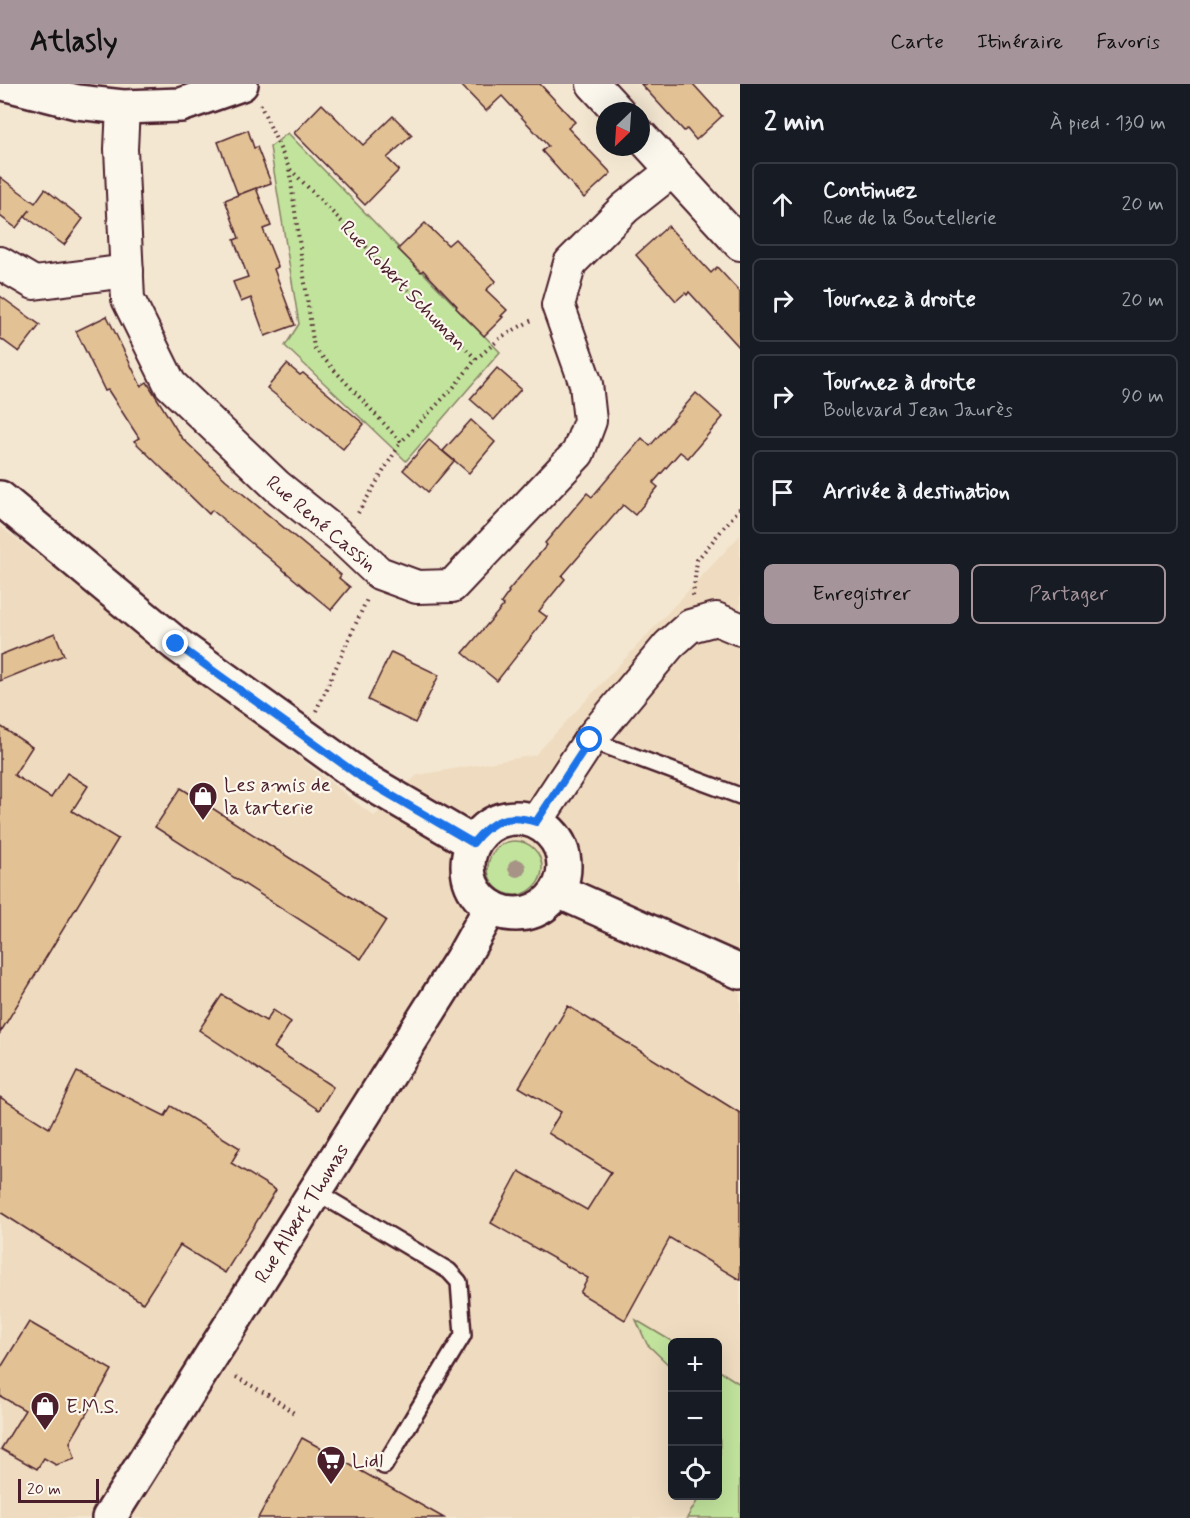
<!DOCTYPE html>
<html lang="fr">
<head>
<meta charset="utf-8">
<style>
  :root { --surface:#171b24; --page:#242831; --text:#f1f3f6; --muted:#9ea1a6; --line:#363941; --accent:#a6949b }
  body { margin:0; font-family:Mynerve,sans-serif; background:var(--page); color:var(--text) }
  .controls { position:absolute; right:18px; bottom:18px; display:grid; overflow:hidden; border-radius:9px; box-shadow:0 6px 24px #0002 }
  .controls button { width:54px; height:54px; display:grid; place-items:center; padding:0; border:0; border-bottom:2px solid var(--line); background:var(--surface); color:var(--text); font:30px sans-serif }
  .compass { position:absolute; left:596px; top:18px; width:54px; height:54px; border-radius:50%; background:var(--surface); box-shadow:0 6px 24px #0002; rotate:205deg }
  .scale { position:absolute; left:18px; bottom:15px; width:81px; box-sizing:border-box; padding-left:6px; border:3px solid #4a1f2b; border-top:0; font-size:16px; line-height:21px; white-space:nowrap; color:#4a1f2b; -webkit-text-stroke:4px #fbf7ec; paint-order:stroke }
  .stop { position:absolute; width:18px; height:18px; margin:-14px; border:4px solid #1a73e8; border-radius:50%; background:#fff }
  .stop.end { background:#1a73e8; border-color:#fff; box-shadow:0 2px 6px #0008 }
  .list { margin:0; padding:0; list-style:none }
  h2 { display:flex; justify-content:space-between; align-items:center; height:78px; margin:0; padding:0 24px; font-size:26px }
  h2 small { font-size:20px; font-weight:400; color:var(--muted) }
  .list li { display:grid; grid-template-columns:39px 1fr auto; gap:18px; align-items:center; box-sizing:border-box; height:84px; margin:0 12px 12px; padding:0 12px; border:2px solid var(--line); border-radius:9px }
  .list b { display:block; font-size:22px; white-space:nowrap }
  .list p { margin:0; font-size:20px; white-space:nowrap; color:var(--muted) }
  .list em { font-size:20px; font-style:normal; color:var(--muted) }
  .actions { display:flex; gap:12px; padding:18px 24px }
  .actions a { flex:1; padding:14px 0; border:2px solid var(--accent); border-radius:9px; text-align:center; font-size:21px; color:var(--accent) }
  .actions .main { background:var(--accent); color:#111 }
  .icon { flex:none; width:33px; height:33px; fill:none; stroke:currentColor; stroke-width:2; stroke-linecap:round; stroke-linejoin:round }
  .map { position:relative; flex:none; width:740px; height:1434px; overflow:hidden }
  header { display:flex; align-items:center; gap:36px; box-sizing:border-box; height:84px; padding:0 30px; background:var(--accent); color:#111 }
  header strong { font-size:28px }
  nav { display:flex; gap:33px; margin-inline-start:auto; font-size:21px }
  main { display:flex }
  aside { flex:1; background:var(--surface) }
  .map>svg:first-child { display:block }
  .built { fill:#efdcc0; fill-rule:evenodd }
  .green { fill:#c1e39c; stroke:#868164; stroke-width:1.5 }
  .building { fill:#e2c295; stroke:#4a1f2b; stroke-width:1.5 }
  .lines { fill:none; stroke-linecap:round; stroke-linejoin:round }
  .service-casing { stroke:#4a1f2b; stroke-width:20 }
  .minor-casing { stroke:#4a1f2b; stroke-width:36 }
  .tertiary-casing { stroke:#4a1f2b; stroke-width:38 }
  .secondary-casing { stroke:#4a1f2b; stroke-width:38 }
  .path { stroke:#4a1f2b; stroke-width:4; stroke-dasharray:1.5 4.5; stroke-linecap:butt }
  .service { stroke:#fbf7ec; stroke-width:15 }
  .minor { stroke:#fbf7ec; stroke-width:32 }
  .tertiary { stroke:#fbf7ec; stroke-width:33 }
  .secondary { stroke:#fbf7ec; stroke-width:33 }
  .tree { fill:#a79486 }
  .route { stroke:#1a73e8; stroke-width:8 }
  .labels { text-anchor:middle; stroke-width:4.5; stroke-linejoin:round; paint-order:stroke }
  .street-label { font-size:20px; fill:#4a1f2b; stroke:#fbf7ec }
  .poi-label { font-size:20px; fill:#4a1f2b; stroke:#fbf7ec; text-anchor:start }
</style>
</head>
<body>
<header>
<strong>Atlasly</strong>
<nav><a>Carte</a><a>Itinéraire</a><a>Favoris</a></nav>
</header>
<main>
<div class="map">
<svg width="740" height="1434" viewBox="0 0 740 1434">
  <rect width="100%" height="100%" fill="#f4e7d2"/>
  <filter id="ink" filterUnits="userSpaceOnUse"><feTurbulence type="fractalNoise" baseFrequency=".0167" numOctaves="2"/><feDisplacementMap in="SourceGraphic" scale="12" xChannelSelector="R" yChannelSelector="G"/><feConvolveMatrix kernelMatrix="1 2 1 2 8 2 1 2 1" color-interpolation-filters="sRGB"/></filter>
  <g filter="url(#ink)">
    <path class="built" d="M0 442 374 732 417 691 535 671 740 451V1434H0ZM672 1258H718V1412H672Z"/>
    <g class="green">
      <polygon points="288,49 500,268 406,377 285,262 299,240 270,63"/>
      <circle cx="515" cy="784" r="27"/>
      <polygon points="636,1236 673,1258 672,1284 647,1260"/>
      <polygon points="718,1286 740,1300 740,1434 687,1434 700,1412 718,1412 718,1375 720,1371"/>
    </g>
    <g class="building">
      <polygon points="460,0 540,0 575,38 568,44 611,89 584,114 542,67 548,62 502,12 486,27"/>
      <polygon points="641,0 693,0 722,32 696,56 687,45 684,47"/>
      <polygon points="322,20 363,61 393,32 412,51 387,74 399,86 365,121 294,49"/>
      <polygon points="248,46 254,64 257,63 271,99 238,111 218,58"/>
      <polygon points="0,93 35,119 45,105 83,135 64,161 25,132 30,126 16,144 0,132"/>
      <polygon points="256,104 271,142 263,145 278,183 274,185 295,241 265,252 251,214 241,218 233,198 248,193 234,156 239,154 225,116"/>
      <polygon points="425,139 448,161 455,155 496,197 486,206 507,226 501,232 503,233 484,252 456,224 457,222 423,186 421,188 398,165"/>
      <polygon points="668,142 711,189 717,183 740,208 740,264 689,208 687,211 685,209 676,217 636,171"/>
      <polygon points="0,212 40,241 19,268 0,254"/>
      <polygon points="107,232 141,302 147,298 181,353 226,396 341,491 339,494 350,503 331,526 212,426 209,430 134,357 139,354 108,306 105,307 76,247"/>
      <polygon points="287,280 300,291 303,289 364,340 343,365 267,304"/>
      <polygon points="497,284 521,305 494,336 470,315"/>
      <polygon points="696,309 723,333 688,374 680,368 653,399 658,403 635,431 623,421 562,492 565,495 539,527 547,533 497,597 463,569 504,521 501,519 509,508 508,507 547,461 545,459 587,409 592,413 642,354 650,362"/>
      <polygon points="471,336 495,358 469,389 443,367"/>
      <polygon points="429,356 454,377 428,408 403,386"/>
      <polygon points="55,549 64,571 0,597 0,571"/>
      <polygon points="391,568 439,591 415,639 368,616"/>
      <polygon points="0,642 32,663 14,691 51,714 67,689 88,702 72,727 118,755 0,949"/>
      <polygon points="181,704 386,836 361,875 155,743"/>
      <polygon points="222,911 266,937 273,926 291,938 274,964 333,1003 319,1026 199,946"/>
      <polygon points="568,922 740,1029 740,1196 670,1154 625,1236 580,1209 588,1194 491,1139 519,1087 587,1126 611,1088 548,1049 561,1028 519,1003"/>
      <polygon points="77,988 165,1032 171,1022 240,1064 231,1079 276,1106 225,1189 180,1161 143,1219 0,1128 0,1013 49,1044"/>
      <polygon points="29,1238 112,1286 70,1358 75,1375 56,1381 44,1374 37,1385 1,1365 25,1326 0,1312 0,1285"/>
      <polygon points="302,1354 315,1361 444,1434 258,1434"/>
    </g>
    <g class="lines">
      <g class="service-casing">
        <g id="service">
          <polyline points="590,656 740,712"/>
          <polyline points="315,1107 449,1187 459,1198 463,1251 384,1382"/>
        </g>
      </g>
      <g class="minor-casing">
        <g id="minor">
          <polyline points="593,0 618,27"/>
          <polyline points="123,23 121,65 128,215 170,300 277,402 343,455 379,489 417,503 452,502 578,369 590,337 586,300 558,221 570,179 625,124 673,86"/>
          <polyline points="641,52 740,160"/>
          <polyline points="0,179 34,199 127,187"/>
          <polyline points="536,738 590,656 669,561 690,542 716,535 740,545"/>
        </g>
      </g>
      <g class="tertiary-casing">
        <g id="tertiary">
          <polyline points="7,0 77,18 123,23 181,21 241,0"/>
          <polyline points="109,1434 463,873 491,823"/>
        </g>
      </g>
      <g class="secondary-casing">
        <g id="secondary">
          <polyline points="0,414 176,560 365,696 473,759"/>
          <circle cx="516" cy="782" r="48"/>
          <polyline points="558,807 740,888"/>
        </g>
      </g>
      <g class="path">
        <polyline points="260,20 289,84 314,264 401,358 453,304 476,275 289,84"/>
        <polyline points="476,275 503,252 534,235"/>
        <polyline points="358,429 401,358"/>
        <polyline points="693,512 697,476 740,424"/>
        <polyline points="316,627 368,513"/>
        <polyline points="236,1293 270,1312 294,1329"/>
      </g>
      <use href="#service" class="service"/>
      <use href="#minor" class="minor"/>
      <use href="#tertiary" class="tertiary"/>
      <use href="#secondary" class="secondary"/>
    </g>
    <circle class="tree" cx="517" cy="784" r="9"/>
  </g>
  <g class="lines" filter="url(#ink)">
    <path class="route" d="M176 560 365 696 473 759C491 736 508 729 536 738L590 656"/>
  </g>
  <defs>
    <g id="shop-pin" transform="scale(1.5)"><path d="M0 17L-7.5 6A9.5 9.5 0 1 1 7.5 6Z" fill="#4a1f2b" stroke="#fbf7ec"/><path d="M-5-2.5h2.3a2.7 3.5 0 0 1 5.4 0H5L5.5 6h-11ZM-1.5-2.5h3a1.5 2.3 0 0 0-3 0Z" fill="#fff"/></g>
    <g id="supermarket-pin" transform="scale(1.5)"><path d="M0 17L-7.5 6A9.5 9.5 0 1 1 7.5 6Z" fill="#4a1f2b" stroke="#fbf7ec"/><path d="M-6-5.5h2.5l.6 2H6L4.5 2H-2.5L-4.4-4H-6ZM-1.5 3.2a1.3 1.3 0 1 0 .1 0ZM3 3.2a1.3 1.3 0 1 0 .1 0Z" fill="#fff"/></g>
  </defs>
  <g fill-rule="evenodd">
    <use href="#shop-pin" x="203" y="712"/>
    <use href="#shop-pin" x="45" y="1322"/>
    <use href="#supermarket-pin" x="331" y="1376"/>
  </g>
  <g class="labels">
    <g class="street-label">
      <text transform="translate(404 201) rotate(46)" y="7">Rue Robert Schuman</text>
      <text transform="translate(322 439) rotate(40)" y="7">Rue René Cassin</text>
      <text transform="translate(301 1129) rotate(-58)" y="7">Rue Albert Thomas</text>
    </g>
    <g class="poi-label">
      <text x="224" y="707">Les amis de<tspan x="224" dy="23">la tarterie</tspan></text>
      <text x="66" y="1329">E.M.S.</text>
      <text x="352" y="1383">Lidl</text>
    </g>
  </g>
</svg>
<div class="controls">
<button>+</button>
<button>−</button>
<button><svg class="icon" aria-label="locate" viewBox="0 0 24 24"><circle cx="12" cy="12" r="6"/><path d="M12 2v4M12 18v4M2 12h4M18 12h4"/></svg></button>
</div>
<svg class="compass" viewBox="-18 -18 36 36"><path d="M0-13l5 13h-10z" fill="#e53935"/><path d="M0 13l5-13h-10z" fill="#9ea1a6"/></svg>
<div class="scale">20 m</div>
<div class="stop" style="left:590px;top:656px"></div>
<div class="stop end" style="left:176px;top:560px"></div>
</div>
<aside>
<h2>2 min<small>À pied · 130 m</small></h2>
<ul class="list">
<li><svg class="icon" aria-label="ahead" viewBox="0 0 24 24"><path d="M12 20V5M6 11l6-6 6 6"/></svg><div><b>Continuez</b><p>Rue de la Boutellerie</p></div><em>20 m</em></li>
<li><svg class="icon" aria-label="right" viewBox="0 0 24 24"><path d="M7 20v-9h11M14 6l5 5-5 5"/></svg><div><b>Tournez à droite</b></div><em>20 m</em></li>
<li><svg class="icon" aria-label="right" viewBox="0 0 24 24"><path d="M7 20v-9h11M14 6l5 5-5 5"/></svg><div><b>Tournez à droite</b><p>Boulevard Jean Jaurès</p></div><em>90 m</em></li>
<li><svg class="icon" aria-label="arrive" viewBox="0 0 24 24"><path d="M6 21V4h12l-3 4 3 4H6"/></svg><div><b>Arrivée à destination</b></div></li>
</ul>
<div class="actions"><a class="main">Enregistrer</a><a>Partager</a></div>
</aside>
</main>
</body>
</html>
